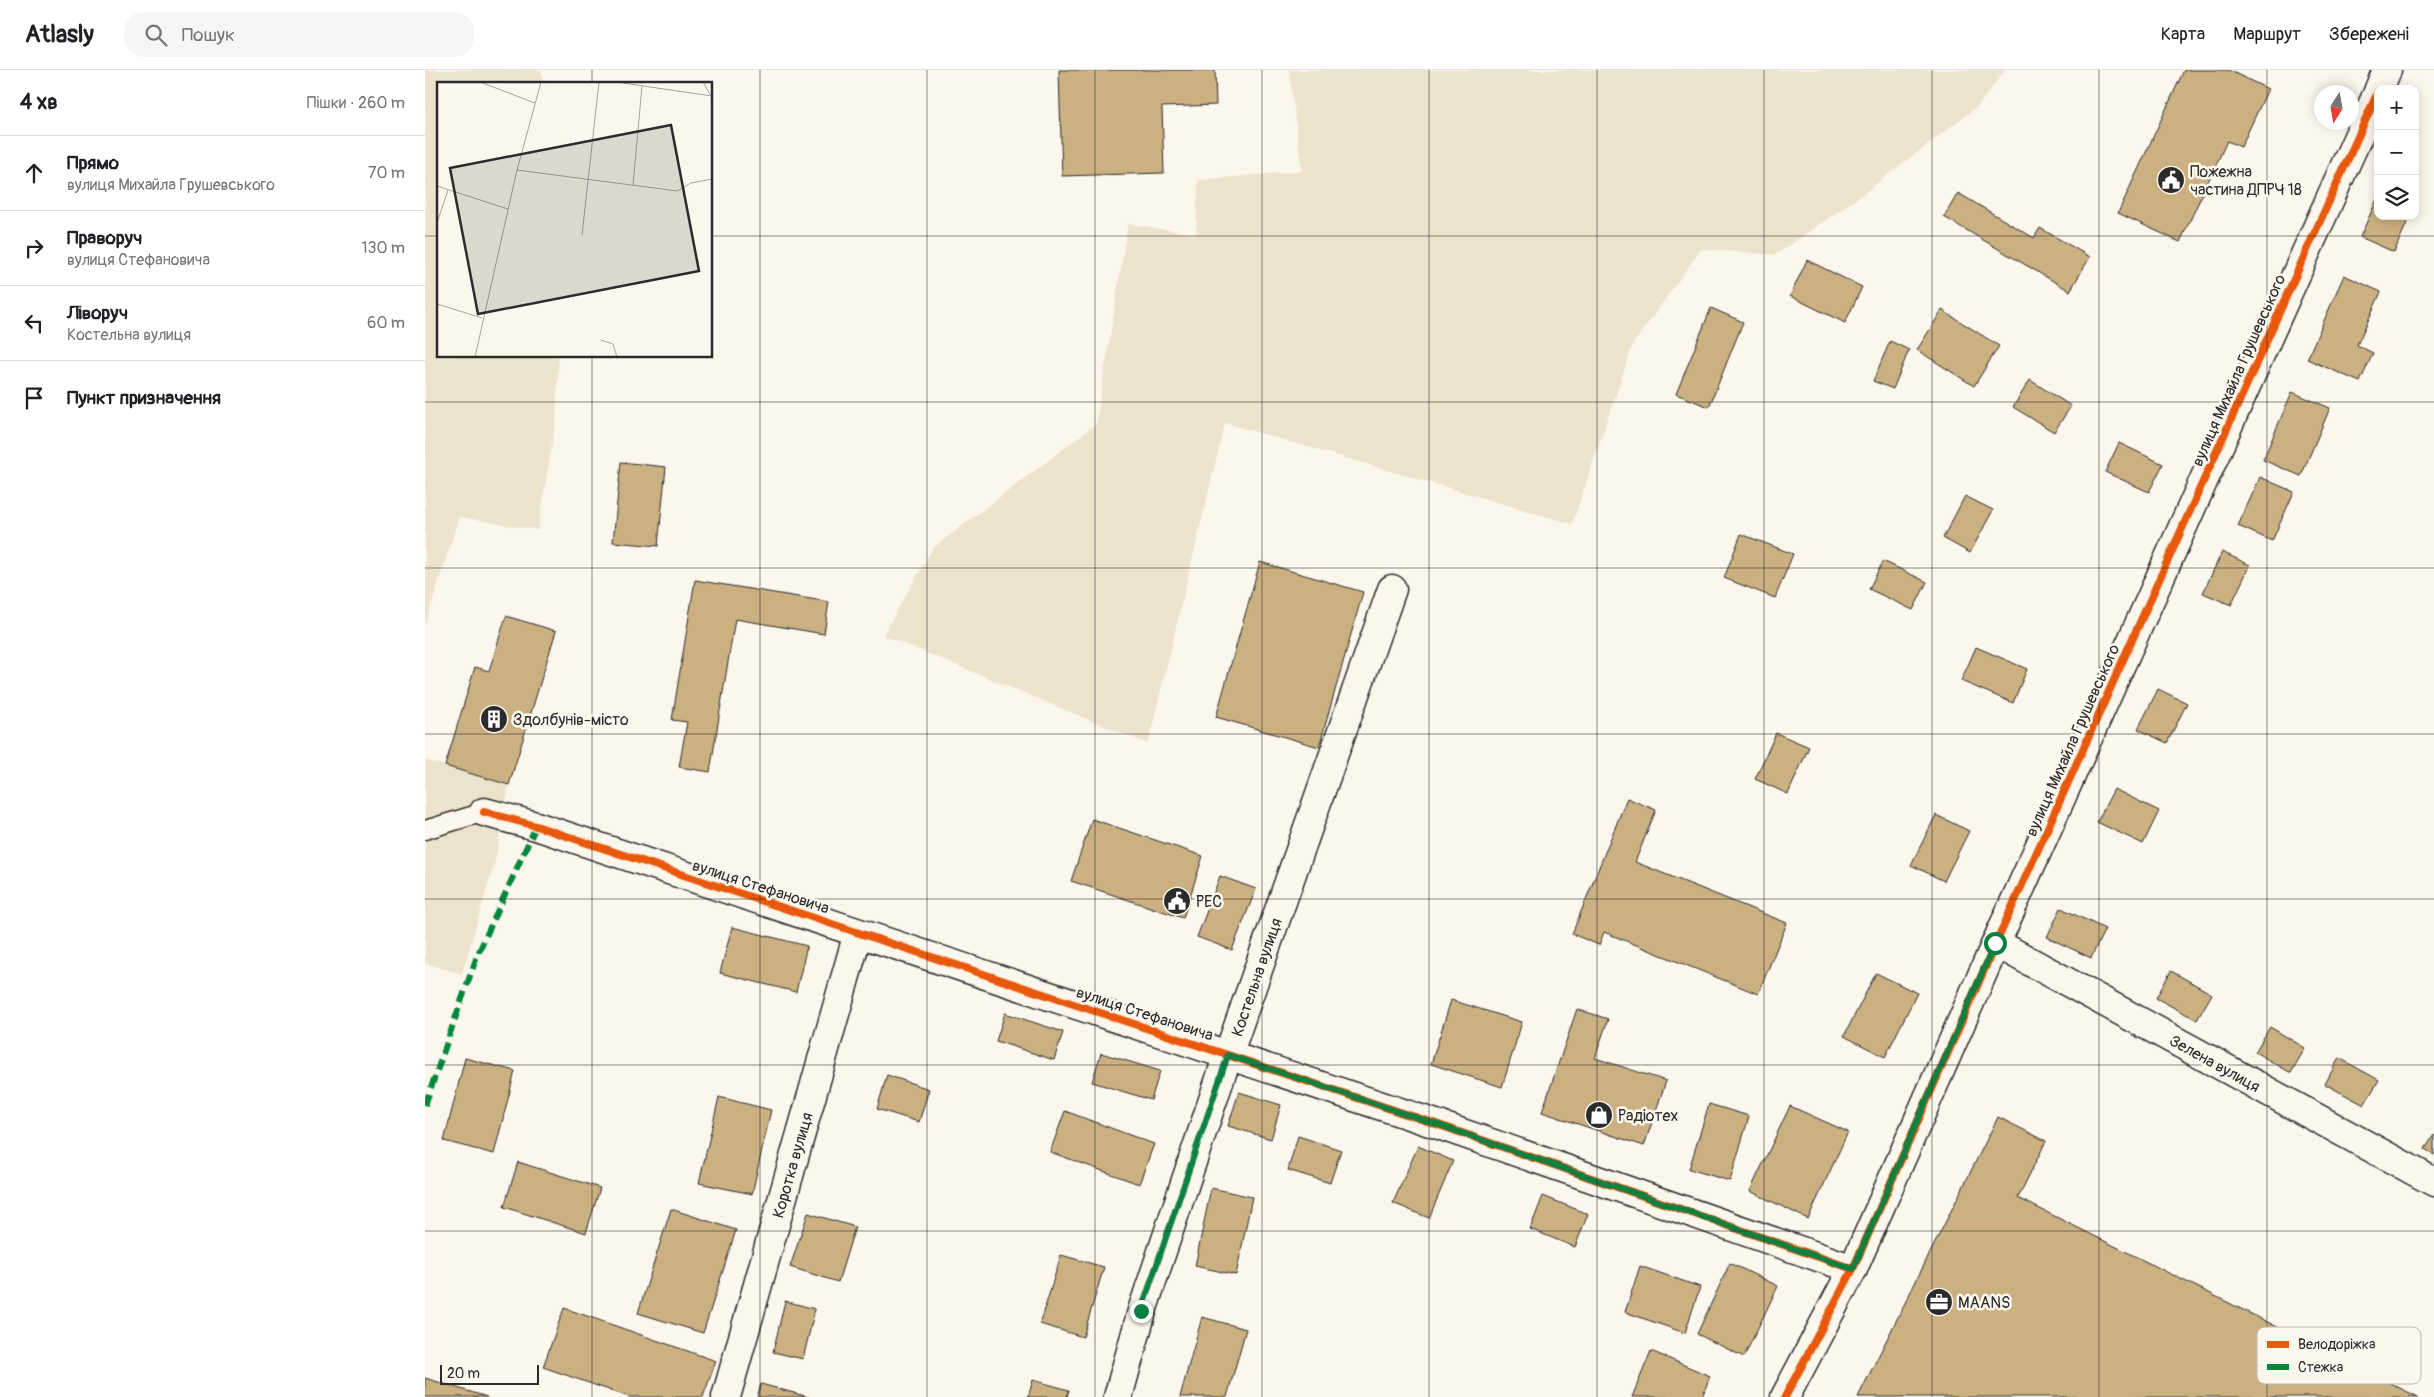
<!DOCTYPE html>
<html lang="uk">
<head>
<meta charset="utf-8">
<style>
  :root { --surface:#fff; --page:#f6f6f6; --text:#202124; --muted:#757577; --line:#e0e0e0 }
  body { margin:0; font-family:Pangolin,sans-serif; background:var(--page); color:var(--text) }
  .controls { position:absolute; right:15px; top:15px; display:grid; overflow:hidden; border-radius:10px; box-shadow:0 2px 12px #0003 }
  .controls button { width:45px; height:45px; display:grid; place-items:center; padding:0; border:0; border-bottom:1px solid var(--line); background:var(--surface); color:var(--text); font:25px sans-serif }
  .compass { position:absolute; left:1889px; top:15px; width:45px; height:45px; border-radius:50%; background:var(--surface); box-shadow:0 2px 12px #0003; rotate:191deg }
  .scale { position:absolute; left:15px; bottom:12px; width:99px; box-sizing:border-box; padding-left:5px; border:2px solid #2b2b2b; border-top:0; font-size:14px; line-height:18px; white-space:nowrap; color:#2b2b2b; -webkit-text-stroke:4px #fbf7ec; paint-order:stroke }
  .stop { position:absolute; width:15px; height:15px; margin:-11px; border:4px solid #0b8043; border-radius:50%; background:#fff }
  .stop.end { background:#0b8043; border-color:#fff; box-shadow:0 1px 5px #0008 }
  .list { margin:0; padding:0; list-style:none }
  h2 { display:flex; justify-content:space-between; align-items:center; height:65px; margin:0; padding:0 20px; font-size:21px }
  h2 small { font-size:16px; font-weight:400; color:var(--muted) }
  .list li { display:grid; grid-template-columns:32px 1fr auto; gap:15px; align-items:center; box-sizing:border-box; height:75px; padding:0 20px; border-top:1px solid var(--line) }
  .list b { display:block; font-size:19px; white-space:nowrap }
  .list p { margin:0; font-size:16px; white-space:nowrap; color:var(--muted) }
  .list em { font-size:16px; font-style:normal; color:var(--muted) }
  .icon { flex:none; width:28px; height:28px; fill:none; stroke:currentColor; stroke-width:2; stroke-linecap:round; stroke-linejoin:round }
  .map { position:relative; flex:none; width:2009px; height:1327px; overflow:hidden }
  header { display:flex; align-items:center; gap:30px; box-sizing:border-box; height:70px; padding:0 25px; background:var(--surface); border-bottom:1px solid var(--line) }
  header strong { font-size:24px }
  nav { display:flex; gap:28px; margin-inline-start:auto; font-size:18px }
  .search { width:350px; height:45px; background:var(--page); display:flex; align-items:center; gap:12px; box-sizing:border-box; padding:0 18px; border-radius:20px; color:var(--muted); font-size:19px }
  main { display:flex }
  aside { flex:1; background:var(--surface) }
  .map>svg:first-child { display:block }
  .built { fill:#ede2cc }
  .building { fill:#cbb081; stroke:#2b2b2b }
  .lines { fill:none; stroke-linecap:round; stroke-linejoin:round }
  .service-casing { stroke:#2b2b2b; stroke-width:21 }
  .minor-casing { stroke:#2b2b2b; stroke-width:31 }
  .service { stroke:#fbf7ec; stroke-width:18 }
  .minor { stroke:#fbf7ec; stroke-width:28 }
  .quiet { stroke:#00873e; stroke-width:6; stroke-dasharray:12 6; stroke-linecap:butt }
  .cycleway-casing { stroke:#fbf7ec; stroke-width:11 }
  .cycleway { stroke:#e8590c; stroke-width:8 }
  .route { stroke:#0b8043; stroke-width:6 }
  .grid { fill:none; stroke:#2b2b2b; stroke-width:1; stroke-opacity:0.55 }
  .labels { text-anchor:middle; stroke-width:5; stroke-linejoin:round; paint-order:stroke }
  .poi-label { font-size:16px; fill:#2b2b2b; stroke:#fbf7ec; text-anchor:start }
  .street-label { font-size:16px; fill:#2b2b2b; stroke:#fbf7ec }
  .inset-road { fill:none; stroke:#a8a59f; stroke-width:1 }
  .view { fill:#2b2b2b; fill-opacity:0.15; stroke:#2b2b2b; stroke-width:2.5 }
  .inset-edge { fill:none; stroke:#2b2b2b; stroke-width:2.5 }
  .key { fill:#fbf7ec; stroke:#bdbab2; stroke-width:1 }
  .key-label { font-size:14px; fill:#2b2b2b }
</style>
</head>
<body>
<header>
<strong>Atlasly</strong>
<div class="search"><svg class="icon" aria-label="search" viewBox="0 0 24 24"><circle cx="10" cy="10" r="6"/><path d="M15 15l6 6"/></svg>Пошук</div>
<nav><a>Карта</a><a>Маршрут</a><a>Збережені</a></nav>
</header>
<main>
<aside>
<h2>4 хв<small>Пішки · 260 m</small></h2>
<ul class="list">
<li><svg class="icon" aria-label="ahead" viewBox="0 0 24 24"><path d="M12 20V5M6 11l6-6 6 6"/></svg><div><b>Прямо</b><p>вулиця Михайла Грушевського</p></div><em>70 m</em></li>
<li><svg class="icon" aria-label="right" viewBox="0 0 24 24"><path d="M7 20v-9h11M14 6l5 5-5 5"/></svg><div><b>Праворуч</b><p>вулиця Стефановича</p></div><em>130 m</em></li>
<li><svg class="icon" aria-label="left" viewBox="0 0 24 24"><path d="M17 20v-9H6M10 6l-5 5 5 5"/></svg><div><b>Ліворуч</b><p>Костельна вулиця</p></div><em>60 m</em></li>
<li><svg class="icon" aria-label="arrive" viewBox="0 0 24 24"><path d="M6 21V4h12l-3 4 3 4H6"/></svg><div><b>Пункт призначення</b></div></li>
</ul>
</aside>
<div class="map">
<svg width="2009" height="1327" viewBox="0 0 2009 1327">
  <rect width="100%" height="100%" fill="#fbf7ec"/>
  <filter id="ink" filterUnits="userSpaceOnUse"><feTurbulence type="fractalNoise" baseFrequency=".02" numOctaves="2"/><feDisplacementMap in="SourceGraphic" scale="10" xChannelSelector="R" yChannelSelector="G"/><feConvolveMatrix kernelMatrix="1 2 1 2 8 2 1 2 1" color-interpolation-filters="sRGB"/></filter>
  <g filter="url(#ink)">
    <g class="built">
      <polygon points="0,0 116,0 119,14 14,14 14,286 134,286 131,349 113,460 34,447 0,555"/>
      <polygon points="864,0 1580,0 1553,36 1431,129 1350,185 1276,179 1208,274 1147,454 800,353 723,674 458,565 508,478 671,354 703,154 771,164 773,110 877,101"/>
      <polygon points="0,690 84,715 70,792 37,904 0,893"/>
    </g>
    <g class="building">
      <polygon points="634,0 790,0 791,35 737,37 739,103 637,106"/>
      <polygon points="1759,0 1803,0 1843,19 1816,77 1802,71 1755,172 1693,143"/>
      <polygon points="1533,123 1609,168 1615,158 1665,187 1645,221 1519,147"/>
      <polygon points="1953,127 1953,146 1985,146 1969,182 1935,167"/>
      <polygon points="1382,190 1437,217 1420,253 1365,226"/>
      <polygon points="1919,205 1956,222 1932,275 1948,283 1935,312 1882,289"/>
      <polygon points="1286,238 1318,252 1284,337 1251,324"/>
      <polygon points="1517,240 1574,276 1549,316 1492,280"/>
      <polygon points="1465,271 1484,280 1468,319 1448,311"/>
      <polygon points="1605,310 1646,336 1629,362 1588,337"/>
      <polygon points="1867,322 1905,338 1876,406 1838,390"/>
      <polygon points="1694,373 1738,394 1724,422 1680,402"/>
      <polygon points="196,392 241,397 233,476 188,472"/>
      <polygon points="1835,407 1869,422 1847,471 1813,456"/>
      <polygon points="1540,426 1568,440 1545,483 1518,468"/>
      <polygon points="1316,464 1368,484 1350,528 1299,508"/>
      <polygon points="1797,482 1825,495 1806,535 1778,523"/>
      <polygon points="1458,491 1502,512 1488,540 1444,519"/>
      <polygon points="835,492 938,522 894,677 791,647"/>
      <polygon points="270,510 404,532 399,564 310,549 285,702 254,697 262,652 247,650"/>
      <polygon points="81,546 131,561 84,715 20,696 50,597 64,601"/>
      <polygon points="1551,577 1602,599 1588,633 1536,611"/>
      <polygon points="1733,619 1762,633 1742,673 1713,659"/>
      <polygon points="1351,663 1384,677 1363,724 1330,709"/>
      <polygon points="1689,719 1734,741 1718,774 1672,752"/>
      <polygon points="1202,728 1231,740 1210,792 1362,853 1333,924 1179,862 1174,875 1147,864"/>
      <polygon points="1511,745 1544,761 1519,811 1486,795"/>
      <polygon points="667,749 778,786 758,848 646,811"/>
      <polygon points="795,806 831,819 807,880 772,867"/>
      <polygon points="1636,838 1680,859 1666,888 1622,867"/>
      <polygon points="307,857 382,876 371,922 295,903"/>
      <polygon points="1746,901 1787,924 1772,950 1731,928"/>
      <polygon points="1451,903 1492,923 1460,987 1419,966"/>
      <polygon points="1026,930 1097,952 1077,1017 1006,994"/>
      <polygon points="1152,939 1183,949 1170,988 1241,1011 1219,1076 1117,1042"/>
      <polygon points="580,943 638,962 629,990 571,971"/>
      <polygon points="1845,957 1880,978 1866,1003 1830,982"/>
      <polygon points="676,983 735,1001 726,1030 667,1012"/>
      <polygon points="40,988 90,1001 69,1084 19,1071"/>
      <polygon points="1914,988 1954,1010 1939,1035 1900,1014"/>
      <polygon points="462,1005 504,1019 494,1052 452,1039"/>
      <polygon points="814,1022 856,1035 846,1069 803,1056"/>
      <polygon points="294,1027 346,1040 327,1124 274,1113"/>
      <polygon points="1284,1034 1324,1046 1305,1111 1264,1099"/>
      <polygon points="1365,1036 1423,1062 1383,1149 1325,1121"/>
      <polygon points="640,1041 729,1074 714,1114 625,1082"/>
      <polygon points="1573,1047 1621,1071 1593,1128 1993,1327 1433,1327"/>
      <polygon points="2009,1065 2009,1085 2000,1079"/>
      <polygon points="873,1066 916,1080 905,1113 863,1100"/>
      <polygon points="993,1076 1028,1091 1004,1148 968,1133"/>
      <polygon points="93,1092 175,1118 161,1163 79,1137"/>
      <polygon points="786,1118 827,1127 811,1205 770,1196"/>
      <polygon points="1118,1126 1163,1144 1150,1177 1105,1159"/>
      <polygon points="246,1139 311,1160 278,1263 213,1243"/>
      <polygon points="383,1143 430,1157 413,1212 365,1197"/>
      <polygon points="636,1185 679,1197 658,1267 615,1254"/>
      <polygon points="1305,1193 1353,1216 1319,1287 1272,1264"/>
      <polygon points="1215,1196 1275,1217 1260,1263 1200,1242"/>
      <polygon points="360,1231 390,1239 378,1289 348,1282"/>
      <polygon points="139,1238 291,1291 278,1327 204,1327 118,1297"/>
      <polygon points="777,1247 821,1259 802,1327 755,1327"/>
      <polygon points="1226,1281 1285,1306 1277,1327 1207,1327"/>
      <polygon points="0,1308 62,1327 0,1327"/>
      <polygon points="608,1310 644,1320 642,1327 603,1327"/>
      <polygon points="336,1314 384,1327 332,1327"/>
    </g>
    <g class="lines">
      <g class="service-casing">
        <polyline id="service" points="0,760 59,742"/>
      </g>
      <g class="minor-casing">
        <g id="minor">
          <polyline points="1954,19 1962,0"/>
          <polyline points="59,742 111,756 1011,1054 1428,1199"/>
          <polyline points="1571,873 2009,1112"/>
          <polyline points="301,1327 433,863"/>
          <polyline points="693,1327 717,1241 803,985 967,519"/>
          <polyline points="1360,1327 1428,1199 1571,873 1953,22"/>
        </g>
      </g>
      <use href="#service" class="service"/>
      <use href="#minor" class="minor"/>
      <polyline class="quiet" points="0,1035 52,886 111,756"/>
      <g class="cycleway-casing">
        <g id="cycleway">
          <polyline points="59,742 111,756 1011,1054 1428,1199"/>
          <polyline points="1360,1327 1428,1199 1571,873 1953,22"/>
        </g>
      </g>
      <use href="#cycleway" class="cycleway"/>
    </g>
  </g>
  <g class="lines" filter="url(#ink)">
    <polyline class="route" points="716,1241 803,985 1011,1054 1428,1199 1570,873"/>
  </g>
  <path class="grid" d="M167 0V14M335 0V1327M502 0V1327M670 0V1327M837 0V1327M1004 0V1327M1172 0V1327M1339 0V1327M1507 0V1327M1674 0V1327M1842 0V1327M0 166H14M286 166H2009M167 286V1327M0 332H2009M0 498H2009M0 664H2009M0 829H2009M0 995H2009M0 1161H2009"/>
  <defs>
    <g id="civic-disc" transform="scale(1.4375)"><circle r="9.5" fill="#2b2b2b" stroke="#fbf7ec"/><path d="M-.6-6.5H3V-4.5H.6V-3L4-1V1h2V6H-6V1h2V-1L-.6-3ZM-1.2 2.5V6h2.4V2.5Z" fill="#fff"/></g>
    <g id="building-disc" transform="scale(1.4375)"><circle r="9.5" fill="#2b2b2b" stroke="#fbf7ec"/><path d="M-4-6H4V6H1V3H-1V6H-4ZM-2.5-4.3h1.7v1.8h-1.7ZM.8-4.3h1.7v1.8H.8ZM-2.5-1h1.7V.8h-1.7ZM.8-1h1.7V.8H.8Z" fill="#fff"/></g>
    <g id="shop-disc" transform="scale(1.4375)"><circle r="9.5" fill="#2b2b2b" stroke="#fbf7ec"/><path d="M-5-2.5h2.3a2.7 3.5 0 0 1 5.4 0H5L5.5 6h-11ZM-1.5-2.5h3a1.5 2.3 0 0 0-3 0Z" fill="#fff"/></g>
    <g id="office-disc" transform="scale(1.4375)"><circle r="9.5" fill="#2b2b2b" stroke="#fbf7ec"/><path d="M-6-3h4V-5.5h4V-3h4V5H-6ZM-1-4.5V-3h2v-1.5ZM-6 0V1H6V0Z" fill="#fff"/></g>
  </defs>
  <g fill-rule="evenodd">
    <use href="#civic-disc" x="1746" y="110"/>
    <use href="#building-disc" x="69" y="649"/>
    <use href="#civic-disc" x="752" y="831"/>
    <use href="#shop-disc" x="1174" y="1045"/>
    <use href="#office-disc" x="1514" y="1232"/>
  </g>
  <g class="labels">
    <g class="poi-label">
      <text x="1765" y="107">Пожежна<tspan x="1765" dy="18">частина ДПРЧ 18</tspan></text>
      <text x="88" y="655">Здолбунів-місто</text>
      <text x="771" y="837">РЕС</text>
      <text x="1193" y="1051">Радiотех</text>
      <text x="1533" y="1238">MAANS</text>
    </g>
    <g class="street-label">
      <text transform="translate(1813 300) rotate(-66)" y="6">вулиця Михайла Грушевського</text>
      <text transform="translate(1647 670) rotate(-66)" y="6">вулиця Михайла Грушевського</text>
      <text transform="translate(336 816) rotate(18)" y="6">вулиця Стефановича</text>
      <text transform="translate(831 907) rotate(-71)" y="6">Костельна вулиця</text>
      <text transform="translate(720 943) rotate(18)" y="6">вулиця Стефановича</text>
      <text transform="translate(1790 993) rotate(29)" y="6">Зелена вулиця</text>
      <text transform="translate(367 1095) rotate(-74)" y="6">Коротка вулиця</text>
    </g>
  </g>
  <g transform="translate(12 12)">
    <rect width="275" height="275" fill="#fbf7ec"/>
    <path class="inset-road" d="M43 0 98 21M179 0 275 14M266 0 274 14M80 88 240 109 254 101 275 97M196 103 205 4M0 104 71 127M0 141 11 108M145 153 162 0M0 222 45 236M164 258 176 262 180 275M38 275 80 88 104 0"/>
    <path class="view" d="M234 43 262 189 41 232 13 86Z"/>
    <rect width="275" height="275" class="inset-edge"/>
  </g>
  <rect x="1832" y="1257" width="164" height="57" rx="8" class="key"/>
  <rect x="1842" y="1271" width="22" height="7" fill="#e8590c"/>
  <rect x="1842" y="1294" width="22" height="6" fill="#00873e"/>
  <g class="key-label">
    <text x="1873" y="1279">Велодоріжка</text>
    <text x="1873" y="1302">Стежка</text>
  </g>
</svg>
<div class="controls">
<button>+</button>
<button>−</button>
<button><svg class="icon" aria-label="layers" viewBox="0 0 24 24"><path d="M12 4l9 5-9 5-9-5zM3 14l9 5 9-5"/></svg></button>
</div>
<svg class="compass" viewBox="-18 -18 36 36"><path d="M0-13l5 13h-10z" fill="#e53935"/><path d="M0 13l5-13h-10z" fill="#757577"/></svg>
<div class="scale">20 m</div>
<div class="stop" style="left:1570px;top:873px"></div>
<div class="stop end" style="left:716px;top:1241px"></div>
</div>
</main>
</body>
</html>
